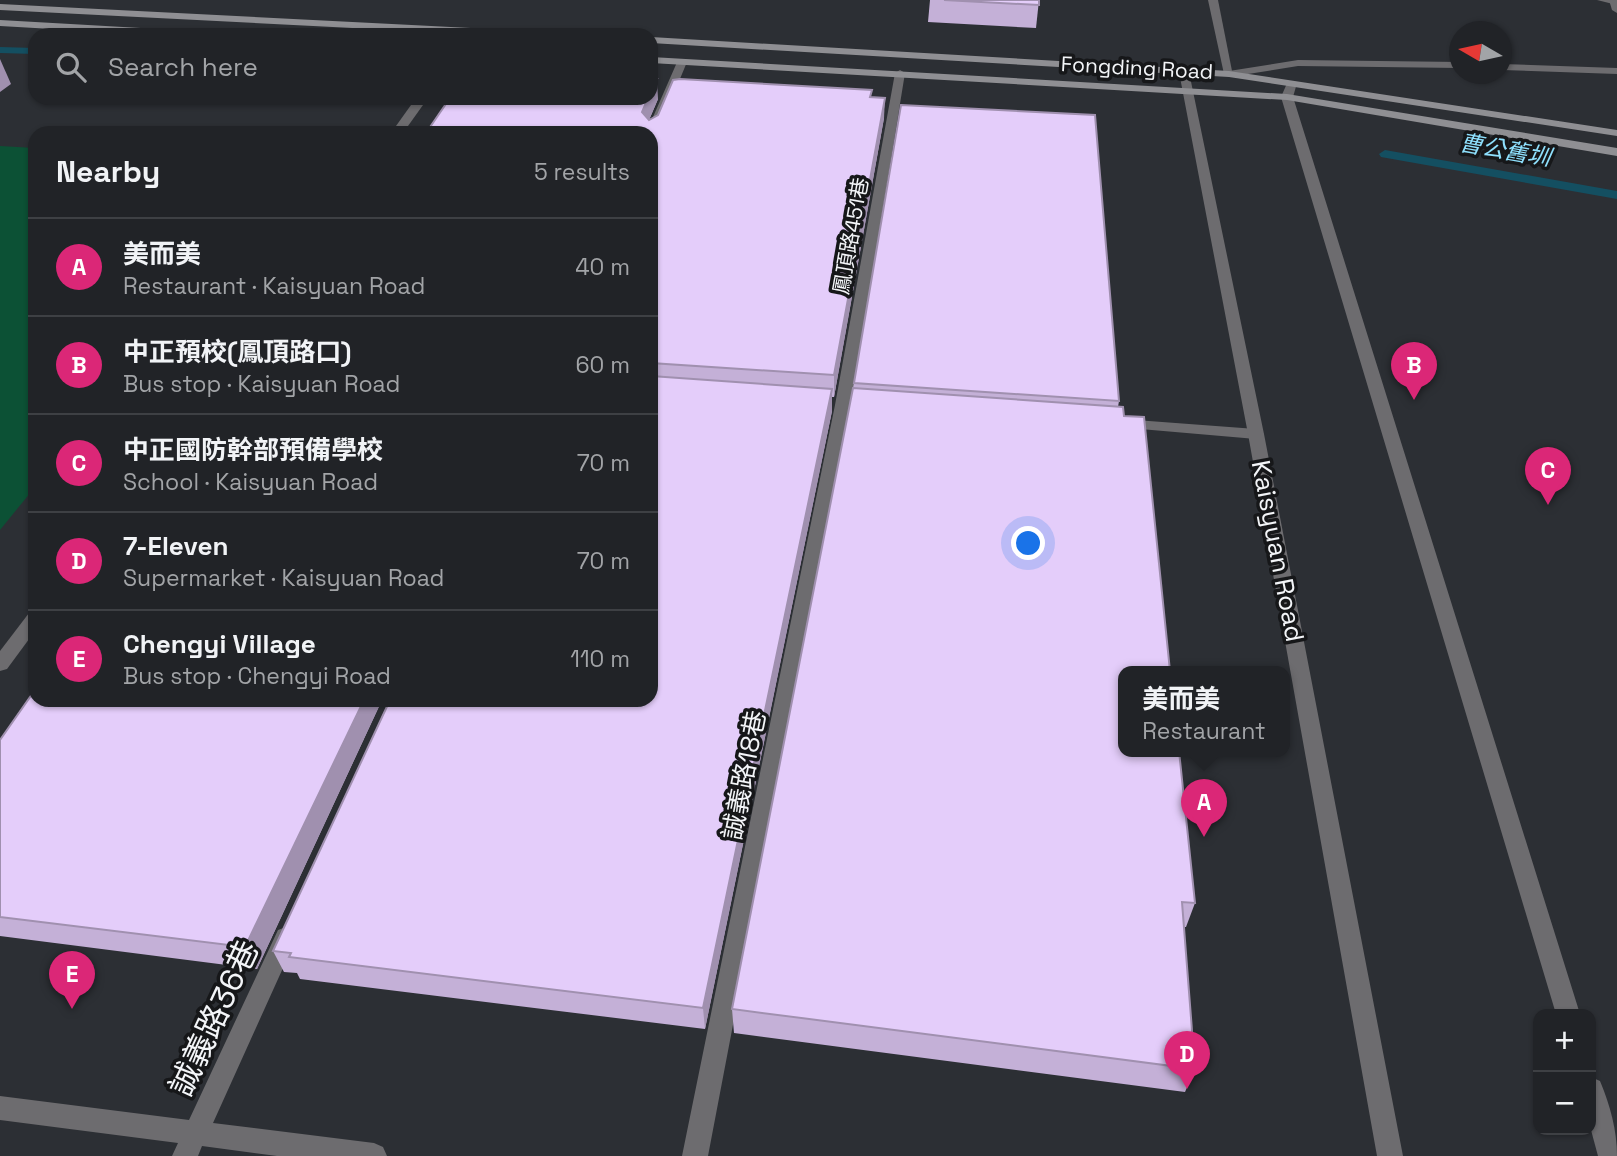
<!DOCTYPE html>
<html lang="en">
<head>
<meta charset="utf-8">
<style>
  :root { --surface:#212327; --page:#292b2f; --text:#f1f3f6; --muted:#a2a4a7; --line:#3e4044; --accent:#db2777 }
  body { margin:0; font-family:"Space Grotesk","Noto Sans TC",sans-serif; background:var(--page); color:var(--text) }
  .controls { position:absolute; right:21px; bottom:21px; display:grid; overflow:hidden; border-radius:14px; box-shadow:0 2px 5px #0004 }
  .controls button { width:63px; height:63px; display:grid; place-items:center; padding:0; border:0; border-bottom:2px solid var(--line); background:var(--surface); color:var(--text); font:35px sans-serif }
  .compass { position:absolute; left:1449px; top:21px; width:63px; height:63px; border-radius:50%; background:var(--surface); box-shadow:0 2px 5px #0004; rotate:279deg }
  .you { position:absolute; left:1029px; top:544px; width:24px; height:24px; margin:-18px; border:5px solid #fff; border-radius:50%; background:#1a73e8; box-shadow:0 0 0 10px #1a73e833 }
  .badge { display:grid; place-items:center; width:46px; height:46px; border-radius:50%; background:var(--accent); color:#fff; font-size:23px; font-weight:700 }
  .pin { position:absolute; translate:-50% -58px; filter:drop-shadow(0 2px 4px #0008) }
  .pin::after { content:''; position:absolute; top:37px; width:24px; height:21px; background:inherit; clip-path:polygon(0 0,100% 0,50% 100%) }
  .popup { position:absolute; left:1118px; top:666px; width:172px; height:91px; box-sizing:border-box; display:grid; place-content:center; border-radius:14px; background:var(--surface); filter:drop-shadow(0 2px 5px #0005); font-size:23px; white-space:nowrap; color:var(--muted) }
  .popup b { font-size:26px; color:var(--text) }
  .popup::after { content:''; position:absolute; left:50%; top:100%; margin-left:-14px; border:14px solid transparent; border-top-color:var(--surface) }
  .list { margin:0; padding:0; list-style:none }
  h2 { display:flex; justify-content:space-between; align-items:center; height:91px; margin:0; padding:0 28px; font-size:30px }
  h2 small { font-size:23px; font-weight:400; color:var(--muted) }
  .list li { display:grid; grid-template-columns:46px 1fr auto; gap:21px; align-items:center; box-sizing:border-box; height:98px; padding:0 28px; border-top:2px solid var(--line) }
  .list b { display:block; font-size:26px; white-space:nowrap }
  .list p { margin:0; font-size:23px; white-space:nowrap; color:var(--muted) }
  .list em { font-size:23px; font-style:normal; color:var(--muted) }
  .icon { flex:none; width:38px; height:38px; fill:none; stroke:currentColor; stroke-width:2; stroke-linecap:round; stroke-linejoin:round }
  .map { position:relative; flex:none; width:1617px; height:1156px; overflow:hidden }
  .search { position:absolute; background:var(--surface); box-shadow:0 2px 5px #0004; left:28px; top:28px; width:630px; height:77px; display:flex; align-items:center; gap:18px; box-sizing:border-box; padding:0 24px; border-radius:21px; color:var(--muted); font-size:26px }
  .panel { position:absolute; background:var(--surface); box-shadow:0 2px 5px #0004; left:28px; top:126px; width:630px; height:581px; border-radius:21px }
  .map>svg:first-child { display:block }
  .green { fill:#0c5135 }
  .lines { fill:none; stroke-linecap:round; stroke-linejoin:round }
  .stream { fill:#144f61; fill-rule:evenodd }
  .service { fill:#6d6c6f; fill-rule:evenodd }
  .minor { fill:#6d6c6f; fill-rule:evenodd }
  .tertiary { fill:#6d6c6f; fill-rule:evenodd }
  .secondary { fill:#8f8f93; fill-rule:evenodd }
  .wall { fill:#c4b0d7 }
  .shaded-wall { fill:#a090af }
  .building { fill:#e4cdfa; stroke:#a090af; stroke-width:2 }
  .labels { text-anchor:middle; stroke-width:7; stroke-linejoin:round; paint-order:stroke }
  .far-street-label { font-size:21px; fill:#f3f5f8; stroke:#161719 }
  .far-water-label { font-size:23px; font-style:italic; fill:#8ee0fd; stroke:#161719 }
  .street-label { font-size:26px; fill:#f3f5f8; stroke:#161719 }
  .near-street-label { font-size:32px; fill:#f3f5f8; stroke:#161719 }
</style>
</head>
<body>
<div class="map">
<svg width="1617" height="1156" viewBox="0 0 1617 1156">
  <rect width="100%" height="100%" fill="#2c2f34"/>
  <polygon class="green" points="0,146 35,148 35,487 0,530"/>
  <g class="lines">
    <g class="stream">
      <polygon points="0,47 35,48 35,54 0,53"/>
      <polygon points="1385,150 1617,191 1617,199 1381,157 1379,154"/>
    </g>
    <g class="service">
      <polygon points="1208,0 1218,0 1233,76 1224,74"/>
      <polygon points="1597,0 1617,0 1617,5"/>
    </g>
    <g class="minor">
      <polygon points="1609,0 1617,1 1617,13 1612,10"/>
      <polygon points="678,60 687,62 657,134 651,137 651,133 646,133"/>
      <polygon points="1298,60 1460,62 1460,68 1298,66 1229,77 1224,74 1229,71"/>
      <polygon points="1502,64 1617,68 1617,74 1502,70"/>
      <polygon points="900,70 905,73 851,405 708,1156 682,1156 835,405 895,73"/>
      <polygon points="416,98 428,98 403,133 391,133"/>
      <polygon points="1122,419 1256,429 1264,434 1256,439 1117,427 1114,424 1117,421"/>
      <polygon points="35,612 35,631 7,669 0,671 0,651 29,613"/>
      <polygon points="286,927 294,930 297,937 213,1123 374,1143 383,1147 387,1156 277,1156 202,1146 198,1156 172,1156 178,1143 0,1120 0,1096 189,1120 278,930"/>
    </g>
    <g class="tertiary">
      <polygon points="1184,69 1189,72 1264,434 1403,1156 1377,1156 1248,434 1179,72"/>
      <polygon points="1288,81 1297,83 1293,97 1580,1014 1556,1014 1281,97"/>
      <path d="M1591 1077 1600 1081C1610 1105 1617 1130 1617 1156H1598L1591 1130Z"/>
    </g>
    <g class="secondary">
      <polygon points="0,4 550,32 555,35 490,35 0,10"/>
      <polygon points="0,20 211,32 216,35 157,35 0,26"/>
      <polygon points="651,37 1229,71 1617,130 1617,136 1229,77 651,43"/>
      <polygon points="651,57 1287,94 1617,148 1617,156 1287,100 651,63"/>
    </g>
  </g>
  <g class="wall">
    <polygon points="930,0 1039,0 1036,28 928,22"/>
    <polygon points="872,97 884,118 834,397 832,397 832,411 705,1029 300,979 297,973 284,972 273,951 651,700 651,133 426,133 658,99 649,120"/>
    <polygon points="854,383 1119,401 1118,407 1195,903 1186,927 1184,927 1195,1069 1185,1092 734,1033 732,1009"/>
    <polygon points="35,700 382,700 257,969 0,936 0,740"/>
  </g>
  <g class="shaded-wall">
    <polygon points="0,59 11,84 0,92"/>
    <polygon points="657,79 658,99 644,132 642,112 648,98 651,98 651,92"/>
    <polygon points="885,98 884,118 834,397 834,375"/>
    <polygon points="832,389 832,411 705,1029 703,1008"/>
    <polygon points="364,700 382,700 257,969 245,947"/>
  </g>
  <g class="building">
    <polygon points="944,0 1039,0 1039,5"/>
    <polygon points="651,79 657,79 651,92"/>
    <polygon points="680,79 872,90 870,97 885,98 834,375 651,363 651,133 426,133 450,98 648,98 642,112 649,120 658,115 673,80"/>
    <polygon points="901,105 1095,115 1119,401 854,383"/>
    <polygon points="651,376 832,389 703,1008 289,957 291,953 273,951 390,700 651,700"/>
    <polygon points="853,388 1123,407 1124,416 1144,417 1170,671 1124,671 1124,751 1179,751 1195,903 1182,902 1195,1069 732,1009"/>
    <polygon points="35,690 35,700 364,700 245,947 0,917 0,740"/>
  </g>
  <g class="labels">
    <g class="far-street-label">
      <text transform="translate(1137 68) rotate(3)" y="7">Fongding Road</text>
      <text transform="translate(851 236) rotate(-80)" y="7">鳳頂路451巷</text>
    </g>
    <g class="far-water-label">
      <text transform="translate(1505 150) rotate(10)" y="8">曹公舊圳</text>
    </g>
    <g class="street-label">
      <text transform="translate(1278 551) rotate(79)" y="9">Kaisyuan Road</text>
      <text transform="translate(744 775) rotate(-79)" y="9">誠義路18巷</text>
    </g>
    <g class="near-street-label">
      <text transform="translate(214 1018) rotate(-65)" y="11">誠義路36巷</text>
    </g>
  </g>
</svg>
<div class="controls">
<button>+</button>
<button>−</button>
</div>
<svg class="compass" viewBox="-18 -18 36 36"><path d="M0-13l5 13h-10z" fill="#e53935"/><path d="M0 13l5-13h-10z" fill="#a2a4a7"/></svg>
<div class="you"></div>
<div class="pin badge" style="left:1204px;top:837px">A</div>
<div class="popup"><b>美而美</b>Restaurant</div>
<div class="pin badge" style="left:1414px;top:400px">B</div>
<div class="pin badge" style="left:1548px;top:505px">C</div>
<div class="pin badge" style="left:1187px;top:1089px">D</div>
<div class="pin badge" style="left:72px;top:1009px">E</div>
<div class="search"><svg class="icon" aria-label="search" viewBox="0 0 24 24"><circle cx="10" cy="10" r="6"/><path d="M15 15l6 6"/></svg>Search here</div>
<section class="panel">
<h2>Nearby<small>5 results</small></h2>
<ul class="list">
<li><span class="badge">A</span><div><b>美而美</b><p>Restaurant · Kaisyuan Road</p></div><em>40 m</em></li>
<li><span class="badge">B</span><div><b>中正預校(鳳頂路口)</b><p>Bus stop · Kaisyuan Road</p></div><em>60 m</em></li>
<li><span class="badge">C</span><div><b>中正國防幹部預備學校</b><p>School · Kaisyuan Road</p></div><em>70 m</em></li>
<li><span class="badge">D</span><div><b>7-Eleven</b><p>Supermarket · Kaisyuan Road</p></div><em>70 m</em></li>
<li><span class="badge">E</span><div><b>Chengyi Village</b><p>Bus stop · Chengyi Road</p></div><em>110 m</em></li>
</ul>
</section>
</div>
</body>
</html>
